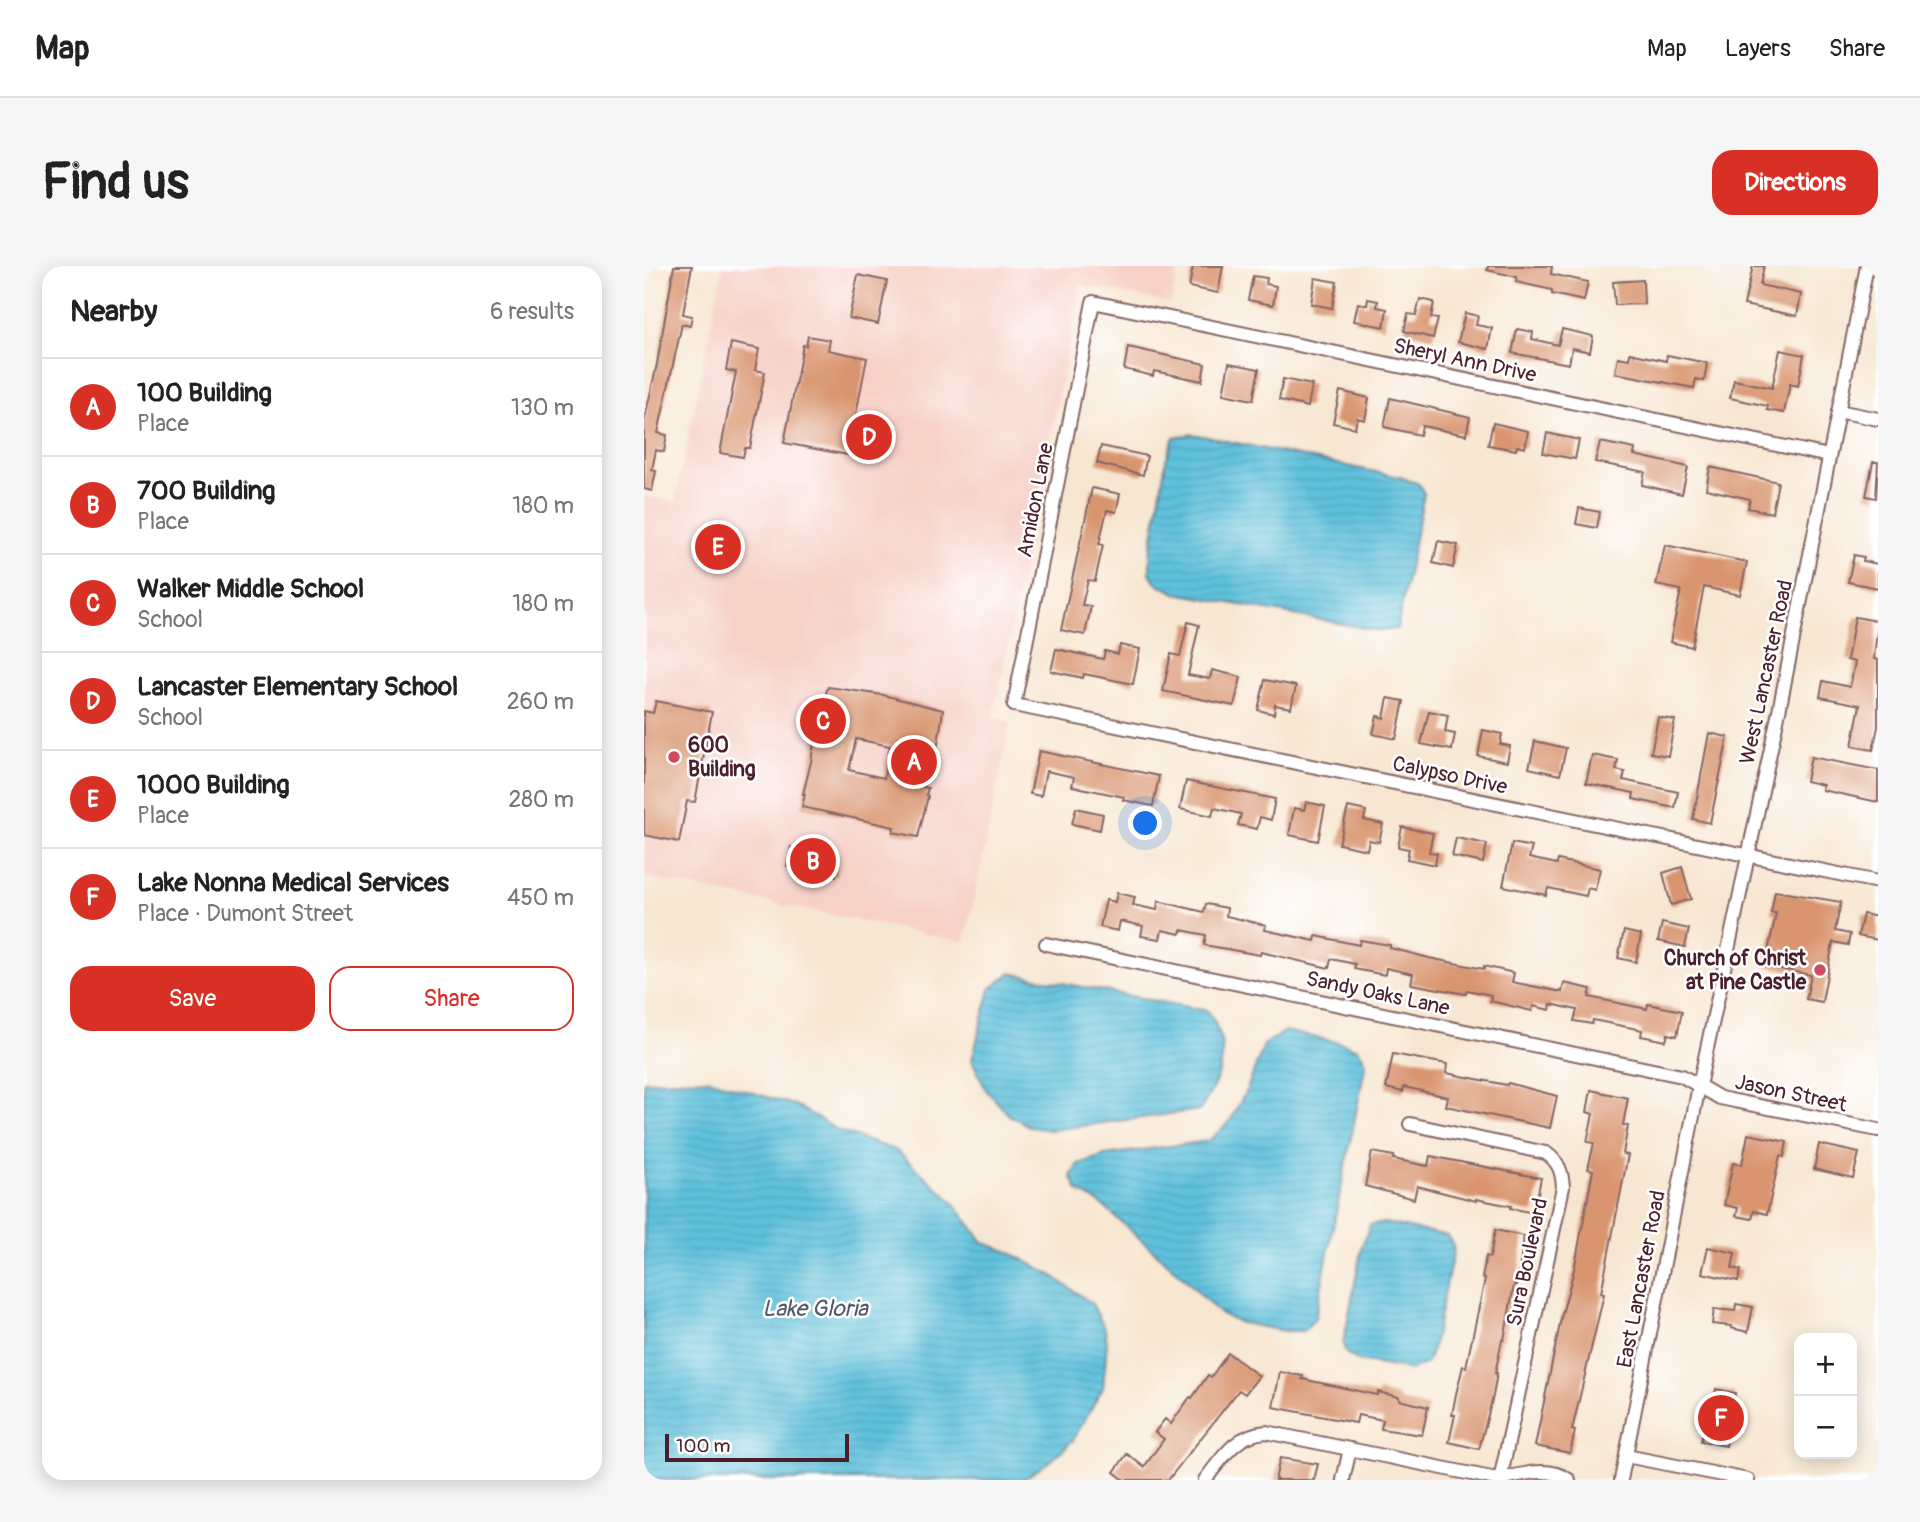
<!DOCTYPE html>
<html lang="en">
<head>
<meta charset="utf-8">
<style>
  :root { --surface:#fff; --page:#f6f6f6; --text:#222; --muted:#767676; --line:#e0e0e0; --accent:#d93025 }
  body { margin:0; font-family:Pangolin,sans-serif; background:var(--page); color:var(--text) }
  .controls { position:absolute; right:21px; bottom:21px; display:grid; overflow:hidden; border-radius:14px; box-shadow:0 4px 18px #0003 }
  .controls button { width:63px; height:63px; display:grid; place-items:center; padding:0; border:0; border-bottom:2px solid var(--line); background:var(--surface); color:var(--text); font:35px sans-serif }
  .scale { position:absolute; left:21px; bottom:18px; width:184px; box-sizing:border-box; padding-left:7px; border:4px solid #4a1f2b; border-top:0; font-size:19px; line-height:24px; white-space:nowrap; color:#4a1f2b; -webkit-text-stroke:5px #fff; paint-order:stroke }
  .you { position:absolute; left:502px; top:558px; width:24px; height:24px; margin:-18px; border:5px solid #fff; border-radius:50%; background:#1a73e8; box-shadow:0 0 0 10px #1a73e833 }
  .badge { display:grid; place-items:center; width:46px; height:46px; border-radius:50%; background:var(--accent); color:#fff; font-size:23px; font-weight:700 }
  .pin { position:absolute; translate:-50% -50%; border:4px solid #fff; box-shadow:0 2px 7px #0006 }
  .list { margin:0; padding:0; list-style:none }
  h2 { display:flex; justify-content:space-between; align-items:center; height:91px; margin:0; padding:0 28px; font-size:30px }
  h2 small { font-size:23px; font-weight:400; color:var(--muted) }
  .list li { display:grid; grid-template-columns:46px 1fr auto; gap:21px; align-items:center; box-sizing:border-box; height:98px; padding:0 28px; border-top:2px solid var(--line) }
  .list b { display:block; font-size:26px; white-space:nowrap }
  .list p { margin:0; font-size:23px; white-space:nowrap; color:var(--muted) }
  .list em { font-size:23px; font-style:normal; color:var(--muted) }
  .actions { display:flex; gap:14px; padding:21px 28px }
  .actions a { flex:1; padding:16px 0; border:2px solid var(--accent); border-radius:21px; text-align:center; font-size:24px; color:var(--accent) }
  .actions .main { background:var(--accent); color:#fff }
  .map { position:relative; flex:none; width:1234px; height:1214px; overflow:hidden; border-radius:21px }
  header { display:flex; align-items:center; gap:42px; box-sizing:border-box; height:98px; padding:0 35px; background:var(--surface); border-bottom:2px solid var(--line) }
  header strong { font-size:33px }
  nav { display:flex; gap:38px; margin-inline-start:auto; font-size:24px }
  .intro { display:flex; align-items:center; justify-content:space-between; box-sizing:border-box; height:168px; padding:0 42px }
  h1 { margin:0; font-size:49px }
  .button { padding:18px 32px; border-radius:21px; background:var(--accent); color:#fff; font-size:24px; font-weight:700 }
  main { display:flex; gap:42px; padding:0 42px }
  aside { flex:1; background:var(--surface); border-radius:21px; box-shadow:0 4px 18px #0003 }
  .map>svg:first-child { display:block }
  .built { fill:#f7d1c8 }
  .water { fill:url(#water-rules); stroke:#547084; stroke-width:2 }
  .building { fill:#d99570; fill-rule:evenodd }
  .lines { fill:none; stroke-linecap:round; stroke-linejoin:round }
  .minor-casing { stroke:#876565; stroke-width:16 }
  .minor { stroke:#fff; stroke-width:12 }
  .poi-dot { fill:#d1495b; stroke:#fff; stroke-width:2.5 }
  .labels { text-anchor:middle; stroke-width:5; stroke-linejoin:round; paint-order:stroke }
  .street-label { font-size:21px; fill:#4a1f2b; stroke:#fff }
  .poi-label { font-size:21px; font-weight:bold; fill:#4a1f2b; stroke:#fff; text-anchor:start }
  .water-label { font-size:23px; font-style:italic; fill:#515869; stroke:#fff }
</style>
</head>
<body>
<header>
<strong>Map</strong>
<nav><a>Map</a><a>Layers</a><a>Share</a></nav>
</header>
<div class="intro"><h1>Find us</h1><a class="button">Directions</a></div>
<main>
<aside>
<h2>Nearby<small>6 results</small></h2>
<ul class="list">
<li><span class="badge">A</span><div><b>100 Building</b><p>Place</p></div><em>130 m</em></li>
<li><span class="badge">B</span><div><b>700 Building</b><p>Place</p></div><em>180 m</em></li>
<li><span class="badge">C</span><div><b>Walker Middle School</b><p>School</p></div><em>180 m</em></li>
<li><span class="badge">D</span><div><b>Lancaster Elementary School</b><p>School</p></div><em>260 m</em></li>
<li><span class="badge">E</span><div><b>1000 Building</b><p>Place</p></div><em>280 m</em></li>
<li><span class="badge">F</span><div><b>Lake Nonna Medical Services</b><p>Place · Dumont Street</p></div><em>450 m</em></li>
</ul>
<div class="actions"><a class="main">Save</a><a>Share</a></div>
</aside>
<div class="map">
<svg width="1234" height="1214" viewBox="0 0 1234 1214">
  <defs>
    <pattern id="water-rules" width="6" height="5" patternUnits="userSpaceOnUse" patternTransform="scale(1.75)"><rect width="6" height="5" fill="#5ec1dc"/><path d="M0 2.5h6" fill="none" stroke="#53a5bd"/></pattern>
  </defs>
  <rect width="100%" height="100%" fill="#fff"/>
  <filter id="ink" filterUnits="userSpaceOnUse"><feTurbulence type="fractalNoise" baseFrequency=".0143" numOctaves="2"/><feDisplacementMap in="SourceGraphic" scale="14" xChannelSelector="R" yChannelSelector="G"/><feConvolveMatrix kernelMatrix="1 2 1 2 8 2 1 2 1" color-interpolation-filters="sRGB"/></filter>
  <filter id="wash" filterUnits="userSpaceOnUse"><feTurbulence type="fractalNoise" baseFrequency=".00686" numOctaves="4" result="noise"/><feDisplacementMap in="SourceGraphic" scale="28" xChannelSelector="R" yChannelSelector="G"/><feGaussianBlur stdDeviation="1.57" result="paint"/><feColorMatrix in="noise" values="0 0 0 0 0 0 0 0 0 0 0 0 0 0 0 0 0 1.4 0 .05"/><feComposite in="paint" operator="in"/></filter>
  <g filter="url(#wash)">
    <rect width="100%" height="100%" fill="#f7e7d2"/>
    <polygon class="built" points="79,0 534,0 527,37 437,19 349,452 367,456 321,676 0,611 0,230 31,236"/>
    <g class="water">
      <polygon points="549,168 756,211 775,218 780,228 753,363 736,365 532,327 512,317 506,307 506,289 522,194 530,171"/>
      <path d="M366 707 564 745C589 782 578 809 556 844L406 864 387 861 365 849 342 824 328 794 346 723Z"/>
      <polygon points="641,765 701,778 714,783 722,796 671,1053 659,1065 641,1065 597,1057 575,1047 538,1010 457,938 434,925 427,910 434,898 461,889 564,875 585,857 603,823 620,779"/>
      <polygon points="64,813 153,840 195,865 253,885 307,934 340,977 363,985 408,1009 448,1038 461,1063 463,1077 459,1122 429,1174 409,1193 378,1214 0,1214 0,815"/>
      <polygon points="741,957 804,970 810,982 790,1077 783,1097 767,1104 715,1095 703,1088 699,1079 718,980 726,959"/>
    </g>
    <g id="blocks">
      <g class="building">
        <polygon points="30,0 48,0 39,48 48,50 46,60 38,58 14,167 23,169 20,186 12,184 8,204 12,205 8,225 0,223 0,156 13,98"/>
        <polygon points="549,0 579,0 574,27 545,21"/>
        <polygon points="844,0 908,0 907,8 944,16 940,35 908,28 908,24 872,16 873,11 843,4"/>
        <polygon points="1109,0 1120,0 1116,19 1157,28 1153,50 1100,39"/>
        <polygon points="214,9 243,15 234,58 205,52"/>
        <polygon points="609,10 623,12 622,18 632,20 629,39 604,34"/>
        <polygon points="671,12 693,16 688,42 667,38"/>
        <polygon points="999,14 1000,38 971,39 969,16"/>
        <polygon points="724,33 734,35 733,41 743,43 740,61 710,55 714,37 723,39"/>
        <polygon points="776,33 790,36 787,52 794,53 789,72 760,65 764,48 772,49"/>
        <polygon points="821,47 834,50 832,59 848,62 844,83 814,76"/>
        <polygon points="873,63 889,66 888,73 914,79 918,63 949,70 946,86 928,82 925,98 868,87"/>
        <polygon points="164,70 186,74 184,84 223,92 204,189 140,177 159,79 162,80"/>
        <polygon points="87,77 115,83 111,104 121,106 106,182 101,182 99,191 76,187 92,106 82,104"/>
        <polygon points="484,81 561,98 558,115 510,105 509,110 480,103"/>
        <polygon points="1136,84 1160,89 1154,120 1146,118 1140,147 1123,144 1124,140 1086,132 1090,114 1128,122"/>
        <polygon points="986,87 1022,95 1023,89 1063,97 1060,115 1052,113 1050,122 971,107 974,91 985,93"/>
        <polygon points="585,97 615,103 609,134 579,128"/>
        <polygon points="639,113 668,119 664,141 635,134"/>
        <polygon points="696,125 725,132 721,154 713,152 711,162 689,157"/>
        <polygon points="746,132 826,151 822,169 778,160 776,169 740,161"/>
        <polygon points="849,157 884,165 881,182 873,180 872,184 844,179"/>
        <polygon points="903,167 935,174 931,193 899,187"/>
        <polygon points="956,176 991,183 990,189 1044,201 1038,228 998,219 1001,206 951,196"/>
        <polygon points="457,180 503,190 499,209 453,197"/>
        <polygon points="1229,196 1234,196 1232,232 1222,230"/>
        <polygon points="1066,201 1134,216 1128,247 1104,242 1106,233 1062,223"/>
        <polygon points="448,222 476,228 472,246 463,244 455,278 459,279 451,315 444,314 438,339 447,340 441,369 417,364"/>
        <polygon points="935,242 956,246 953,262 932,258"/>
        <polygon points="65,265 87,269 82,296 60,292"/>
        <polygon points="794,275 814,279 809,302 789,297"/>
        <polygon points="1021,279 1103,296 1096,329 1060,321 1048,381 1026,376 1037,324 1012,319"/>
        <polygon points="1210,289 1220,291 1219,295 1234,298 1234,322 1204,316"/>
        <polygon points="1211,351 1234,355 1230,393 1234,394 1234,461 1229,484 1208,480 1216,439 1176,431 1179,415 1206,421 1211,396 1203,394"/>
        <polygon points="544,356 555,359 544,409 566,413 568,404 597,411 590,440 519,425 527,388 536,390"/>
        <polygon points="476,379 496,383 489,418 440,408 439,412 407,405 412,383 459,393 461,385 474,388"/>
        <polygon points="621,414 652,420 647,442 631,439 630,448 614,444"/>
        <path d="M184 421 239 429 299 444 292 491H290L287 503H283L279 521 284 522 282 529 284 530 274 571 249 566 250 561 158 541 161 528H159L167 496 177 435 179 436ZM212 473 246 480 240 512 205 504Z"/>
        <polygon points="744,432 760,435 752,473 729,468 733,450 740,452"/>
        <polygon points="12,435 68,446 51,536 43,535 35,576 0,569 0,445 9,447"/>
        <polygon points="785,445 804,449 801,466 811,468 808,484 777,478"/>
        <polygon points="1014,451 1031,454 1024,490 1007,487"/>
        <polygon points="839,464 858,468 856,478 866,480 863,496 834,490"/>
        <polygon points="1065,467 1084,471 1066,557 1049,553"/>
        <polygon points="891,475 922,482 916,509 885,502"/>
        <polygon points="395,485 515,510 509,540 479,534 480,531 428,520 430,511 402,505 397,530 386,528"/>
        <polygon points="948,489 974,494 972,504 981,506 979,514 1034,526 1031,542 989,533 990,527 942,517"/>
        <polygon points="1167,491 1234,504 1234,536 1178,524 1179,519 1162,515"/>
        <polygon points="542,515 631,533 627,554 616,551 613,563 594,559 597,548 570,542 568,550 536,543"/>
        <polygon points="662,536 681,540 674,575 645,569 650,542 660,544"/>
        <polygon points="704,541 722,545 720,554 739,558 735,576 725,574 723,584 695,578"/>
        <polygon points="432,542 459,548 456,564 428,558"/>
        <polygon points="758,561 789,567 785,586 793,587 791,599 763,593 765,583 754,581"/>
        <polygon points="812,572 843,578 839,597 808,590"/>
        <polygon points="868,577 888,581 885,592 913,598 914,594 956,603 951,624 944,622 942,630 904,622 902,629 859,620"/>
        <polygon points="147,581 195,591 192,610 143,600"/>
        <polygon points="1038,601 1047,633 1027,639 1019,607"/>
        <polygon points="1131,625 1197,636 1191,665 1206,668 1204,679 1189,676 1178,736 1162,733 1167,709 1121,700 1132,647 1127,647"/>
        <polygon points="473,627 491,631 489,639 513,644 514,635 560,646 562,638 583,642 582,650 622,659 621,664 671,675 672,670 715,679 716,674 746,679 746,682 785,692 840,703 840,700 870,707 868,716 918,726 920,717 947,723 945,731 1003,743 1004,738 1038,745 1033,770 1024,768 1022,775 997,770 998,764 949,754 948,758 930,755 933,744 907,738 906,744 889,740 888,745 846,735 847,729 823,724 822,728 767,718 769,708 742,702 741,709 710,703 711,698 687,693 685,702 617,686 616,689 560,679 562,669 537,664 536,668 518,664 516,673 497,670 499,660 476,655 474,665 456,661 462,634 471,636"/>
        <polygon points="1219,648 1234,651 1234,674 1214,670"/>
        <polygon points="1018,657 1045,663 1041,681 1014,675"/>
        <polygon points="980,665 997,669 992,696 974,692"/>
        <polygon points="749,788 803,798 802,807 863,819 864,817 913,830 906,862 802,840 804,831 760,821 759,826 742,822"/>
        <polygon points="947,824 984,832 979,859 984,860 979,888 984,889 957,1027 960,1028 928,1164 931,1165 926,1187 891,1180 918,1048 930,1004 949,904 944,903 950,877 943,876 949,848 943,846"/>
        <polygon points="1104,868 1143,876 1140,891 1136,890 1123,948 1110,945 1108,953 1092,950 1094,942 1080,939 1089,897 1098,899"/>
        <polygon points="1175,878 1215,887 1209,912 1170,903"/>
        <polygon points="728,886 750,890 749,893 784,900 786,890 897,912 890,947 866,942 867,940 832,933 832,935 773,920 770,933 721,920"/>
        <polygon points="851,964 880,970 873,1019 870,1019 860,1074 858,1074 851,1107 853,1107 849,1130 835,1183 805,1176 811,1149 808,1149 812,1128 819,1100 822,1101 841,1013 838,1012 842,990 846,991"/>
        <polygon points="1064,981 1091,987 1088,1002 1097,1004 1094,1015 1058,1007"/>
        <polygon points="1092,1038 1109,1041 1104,1066 1087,1062 1088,1060 1068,1058 1070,1043 1091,1045"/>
        <polygon points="584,1087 615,1110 601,1128 595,1124 524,1214 480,1214 470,1206 483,1188 500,1201 520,1173 511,1166 521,1153 527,1158 546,1131 548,1132 564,1109 567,1111"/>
        <polygon points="636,1106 659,1110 658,1113 733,1129 734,1126 755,1131 755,1134 784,1141 778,1169 737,1163 739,1154 714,1149 712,1157 629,1141"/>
        <polygon points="1072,1123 1091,1127 1089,1139 1091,1139 1082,1180 1057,1175 1059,1166 1063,1167"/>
        <polygon points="636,1192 674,1198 670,1214 631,1214"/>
      </g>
    </g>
  </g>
  <g filter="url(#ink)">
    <use href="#blocks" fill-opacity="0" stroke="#876565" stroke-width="2"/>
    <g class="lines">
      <g class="minor-casing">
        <g id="minor">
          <polyline points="1194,145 1234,153"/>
          <polyline points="1185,190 449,36 370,439 1234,616"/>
          <polyline points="402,678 1038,810 1076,832 1234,864"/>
          <path d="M766 858 902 887C915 896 918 906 919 921L856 1214"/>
          <polyline points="982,1190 1104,1214"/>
          <path d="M856 1213C877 1209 905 1199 925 1214"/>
          <path d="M561 1214C578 1192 592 1168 622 1166L857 1214"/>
          <polyline points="699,1214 706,1183"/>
          <polyline points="977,1214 1055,820 1135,445 1223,0"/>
        </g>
      </g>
      <use href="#minor" class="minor"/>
    </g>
  </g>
  <g class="poi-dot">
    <circle cx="30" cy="491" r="7"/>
    <circle cx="1176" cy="704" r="7"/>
  </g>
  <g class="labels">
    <g class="street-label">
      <text transform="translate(821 94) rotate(12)" y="7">Sheryl Ann Drive</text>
      <text transform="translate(391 234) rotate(-79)" y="7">Amidon Lane</text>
      <text transform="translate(1122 406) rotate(-78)" y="7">West Lancaster Road</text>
      <text transform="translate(806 509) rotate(12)" y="7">Calypso Drive</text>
      <text transform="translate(734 727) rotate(12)" y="7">Sandy Oaks Lane</text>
      <text transform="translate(1147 827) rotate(12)" y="7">Jason Street</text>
      <text transform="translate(883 996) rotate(-78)" y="7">Sura Boulevard</text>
      <text transform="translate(997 1013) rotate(-79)" y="7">East Lancaster Road</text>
    </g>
    <g class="poi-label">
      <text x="44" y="486">600<tspan x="44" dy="24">Building</tspan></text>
      <text x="1162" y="699" text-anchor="end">Church of Christ<tspan x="1162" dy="24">at Pine Castle</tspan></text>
    </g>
    <g class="water-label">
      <text x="171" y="1050">Lake Gloria</text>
    </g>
  </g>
</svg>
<div class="controls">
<button>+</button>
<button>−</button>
</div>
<div class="scale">100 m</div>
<div class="you"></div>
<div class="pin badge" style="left:270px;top:496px">A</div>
<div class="pin badge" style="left:169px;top:595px">B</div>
<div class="pin badge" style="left:179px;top:455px">C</div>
<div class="pin badge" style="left:225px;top:171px">D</div>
<div class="pin badge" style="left:74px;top:281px">E</div>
<div class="pin badge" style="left:1077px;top:1152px">F</div>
</div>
</main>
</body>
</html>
